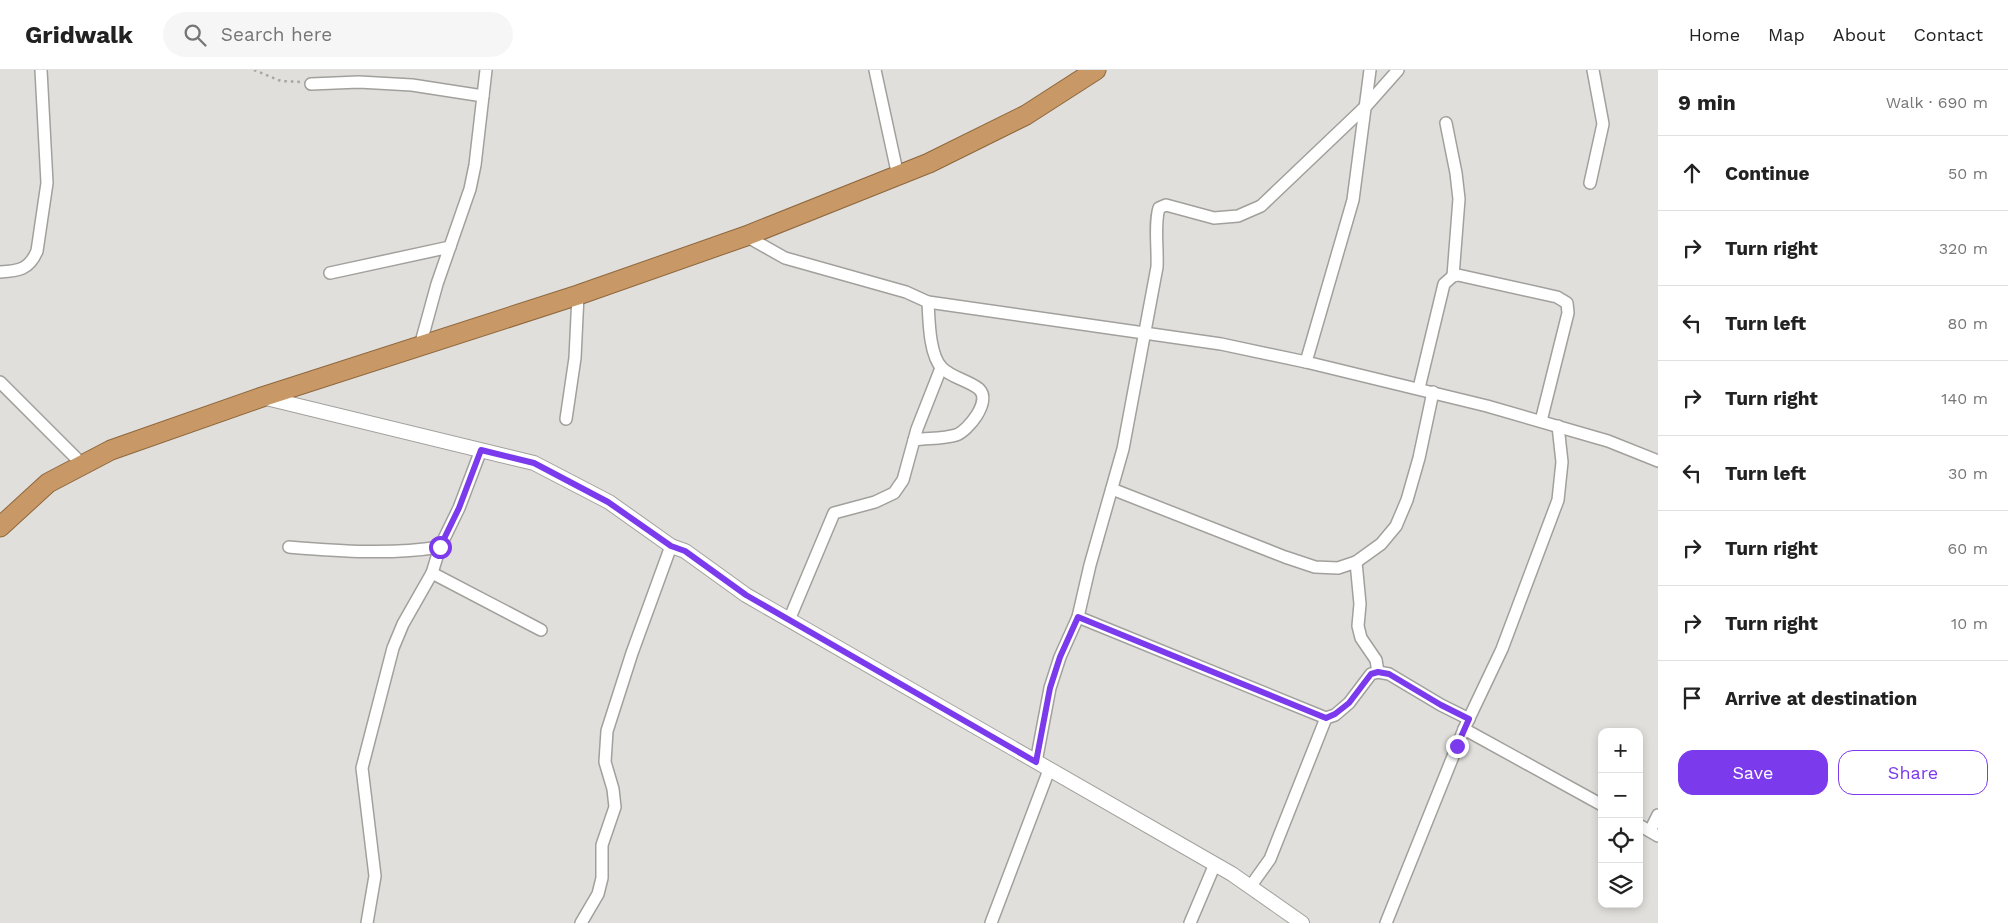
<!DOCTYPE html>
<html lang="en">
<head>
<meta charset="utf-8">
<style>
  :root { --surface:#fff; --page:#f6f6f6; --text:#222; --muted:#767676; --line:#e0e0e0; --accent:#7c3aed }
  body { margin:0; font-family:"Work Sans",sans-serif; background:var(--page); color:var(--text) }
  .controls { position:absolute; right:15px; bottom:15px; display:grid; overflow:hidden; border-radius:10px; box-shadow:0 2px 8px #0003 }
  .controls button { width:45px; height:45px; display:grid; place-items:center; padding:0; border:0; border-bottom:1px solid var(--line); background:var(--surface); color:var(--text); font:25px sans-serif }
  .stop { position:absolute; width:15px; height:15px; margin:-11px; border:4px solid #7c3aed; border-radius:50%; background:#fff }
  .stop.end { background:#7c3aed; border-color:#fff; box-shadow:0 1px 5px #0008 }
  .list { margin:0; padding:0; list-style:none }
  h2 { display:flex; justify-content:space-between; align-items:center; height:65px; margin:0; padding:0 20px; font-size:21px }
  h2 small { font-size:16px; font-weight:400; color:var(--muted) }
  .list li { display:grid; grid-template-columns:32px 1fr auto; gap:15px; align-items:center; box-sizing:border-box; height:75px; padding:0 20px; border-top:1px solid var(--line) }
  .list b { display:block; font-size:19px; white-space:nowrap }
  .list em { font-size:16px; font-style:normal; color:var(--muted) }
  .actions { display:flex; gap:10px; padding:15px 20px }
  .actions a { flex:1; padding:11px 0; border:1px solid var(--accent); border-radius:15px; text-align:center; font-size:18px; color:var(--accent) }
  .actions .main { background:var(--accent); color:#fff }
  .icon { flex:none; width:28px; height:28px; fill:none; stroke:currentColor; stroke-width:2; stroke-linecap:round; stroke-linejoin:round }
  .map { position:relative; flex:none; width:1658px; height:853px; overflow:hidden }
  header { display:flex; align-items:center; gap:30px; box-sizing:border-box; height:70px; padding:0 25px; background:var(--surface); border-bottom:1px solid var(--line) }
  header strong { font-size:24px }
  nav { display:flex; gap:28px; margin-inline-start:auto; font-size:18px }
  .search { width:350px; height:45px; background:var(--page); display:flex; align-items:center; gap:12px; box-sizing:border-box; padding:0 18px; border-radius:28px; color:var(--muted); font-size:19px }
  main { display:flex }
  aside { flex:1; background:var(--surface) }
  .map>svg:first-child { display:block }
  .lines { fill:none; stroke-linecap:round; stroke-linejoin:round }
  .minor-casing { stroke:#a2a09c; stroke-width:14 }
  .tertiary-casing { stroke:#a2a09c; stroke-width:16 }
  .trunk-casing { stroke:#8e673d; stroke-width:21 }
  .path { stroke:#a6a5a2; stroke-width:2.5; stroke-dasharray:2.5 4; stroke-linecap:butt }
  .minor { stroke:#fff; stroke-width:11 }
  .tertiary { stroke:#fff; stroke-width:14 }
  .trunk { stroke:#c89866; stroke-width:19 }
  .route { stroke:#7c3aed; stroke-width:6 }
</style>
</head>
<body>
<header>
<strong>Gridwalk</strong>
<div class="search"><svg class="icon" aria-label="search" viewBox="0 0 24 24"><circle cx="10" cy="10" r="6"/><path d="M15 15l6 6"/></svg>Search here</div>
<nav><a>Home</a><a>Map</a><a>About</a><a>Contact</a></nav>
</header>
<main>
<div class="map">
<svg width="1658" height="853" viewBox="0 0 1658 853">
  <rect width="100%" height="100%" fill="#e1dfdb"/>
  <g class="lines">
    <g class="minor-casing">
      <g id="minor">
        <polyline points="875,0 898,106"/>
        <polyline points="311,14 359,12 412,15 483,26"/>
        <polyline points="1446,53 1456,103 1459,129 1453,206"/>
        <polyline points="1590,113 1603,54 1593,0"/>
        <polyline points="746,166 785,188 906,222 928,232 1221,274 1306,292 1487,336 1608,371 1658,391"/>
        <path d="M0 202C18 201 29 200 37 181L47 113 41 0"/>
        <polyline points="330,203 450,177"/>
        <polyline points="420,276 437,214 470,119 475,95 486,0"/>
        <polyline points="1306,292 1353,130 1370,0"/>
        <polyline points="0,312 82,394"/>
        <polyline points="1419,318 1444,214 1453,206 1458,205 1557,227 1567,233 1568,243 1541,351"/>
        <polyline points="566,349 575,288 578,225"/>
        <path d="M914 370C928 368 943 369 956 365 968 361 992 331 979 319 968 310 952 308 942 298 929 285 929 249 928 232"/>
        <polyline points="1112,419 1285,487 1315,497 1338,498 1356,492 1381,474 1396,456 1407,430 1419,388 1433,322"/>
        <path d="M289 477C340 481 389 485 440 477"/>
        <polyline points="1356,492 1360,534 1358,556 1361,568 1376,590 1378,602"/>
        <polyline points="432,503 541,560"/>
        <polyline points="1078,547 1326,648 1335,645 1349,633 1371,604 1378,602 1389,604 1441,635 1469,649"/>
        <polyline points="789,550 834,443 875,432 894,423 903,410 917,359 941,298"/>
        <polyline points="1464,659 1602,735"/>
        <path d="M1036 692 1050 618 1060 587 1078 547 1090 495 1123 379 1157 197C1158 178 1154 154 1159 138L1166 135 1214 148 1238 146 1261 136 1367 35 1398 0"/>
        <polyline points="1639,755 1658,766"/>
        <polyline points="1650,761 1658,745"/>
        <polyline points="1250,817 1270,789 1326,648"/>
        <polyline points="367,853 375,806 362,698 393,578 403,554 432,503 440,477 459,438 481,380"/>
        <polyline points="581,853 598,824 602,808 602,775 615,737 613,719 605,692 607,661 632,583 671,476"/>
        <polyline points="991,853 1049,700"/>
        <polyline points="1190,853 1215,794"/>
        <polyline points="1386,853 1464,659 1502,579 1558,430 1562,392 1558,356"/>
      </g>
    </g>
    <g class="tertiary-casing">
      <polyline id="tertiary" points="262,327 534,393 609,432 671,476 685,481 746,525 1232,804 1302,853"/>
    </g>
    <g class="trunk-casing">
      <polyline id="trunk" points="0,457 48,413 111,380 262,327 578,225 746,166 929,93 1026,45 1096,0"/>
    </g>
    <polyline class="path" points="254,0 281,11 301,12"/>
    <use href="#minor" class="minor"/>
    <use href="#tertiary" class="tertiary"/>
    <use href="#trunk" class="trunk"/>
  </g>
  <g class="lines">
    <polyline class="route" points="440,477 459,438 481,380 534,393 608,432 671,476 685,481 746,525 1036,692 1050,618 1060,587 1078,547 1326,648 1335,644 1349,633 1371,604 1378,602 1389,604 1441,635 1469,649 1457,676"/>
  </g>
</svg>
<div class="controls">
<button>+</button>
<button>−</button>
<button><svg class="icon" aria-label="locate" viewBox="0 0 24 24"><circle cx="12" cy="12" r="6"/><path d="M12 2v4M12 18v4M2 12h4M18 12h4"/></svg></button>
<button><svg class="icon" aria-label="layers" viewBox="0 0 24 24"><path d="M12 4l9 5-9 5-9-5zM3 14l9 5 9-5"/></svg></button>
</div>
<div class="stop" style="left:440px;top:477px"></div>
<div class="stop end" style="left:1457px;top:676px"></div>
</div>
<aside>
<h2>9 min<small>Walk · 690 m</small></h2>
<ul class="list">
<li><svg class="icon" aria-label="ahead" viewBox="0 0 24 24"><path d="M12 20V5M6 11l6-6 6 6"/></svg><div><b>Continue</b></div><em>50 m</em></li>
<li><svg class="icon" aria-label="right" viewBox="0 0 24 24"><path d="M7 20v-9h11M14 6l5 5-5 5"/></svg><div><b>Turn right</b></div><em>320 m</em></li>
<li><svg class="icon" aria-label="left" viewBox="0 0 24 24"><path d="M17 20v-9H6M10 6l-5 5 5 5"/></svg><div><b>Turn left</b></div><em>80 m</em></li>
<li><svg class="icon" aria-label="right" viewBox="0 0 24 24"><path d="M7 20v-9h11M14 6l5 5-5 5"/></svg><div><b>Turn right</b></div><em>140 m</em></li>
<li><svg class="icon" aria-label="left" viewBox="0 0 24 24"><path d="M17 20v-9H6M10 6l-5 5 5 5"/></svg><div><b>Turn left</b></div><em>30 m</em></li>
<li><svg class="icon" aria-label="right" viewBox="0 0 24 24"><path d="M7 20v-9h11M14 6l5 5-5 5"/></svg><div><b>Turn right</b></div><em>60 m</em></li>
<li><svg class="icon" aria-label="right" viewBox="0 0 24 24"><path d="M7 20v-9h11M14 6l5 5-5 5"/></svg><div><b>Turn right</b></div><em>10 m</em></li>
<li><svg class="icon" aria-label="arrive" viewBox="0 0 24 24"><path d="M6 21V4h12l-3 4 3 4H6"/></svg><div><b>Arrive at destination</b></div></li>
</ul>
<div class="actions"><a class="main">Save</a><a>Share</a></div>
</aside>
</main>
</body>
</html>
